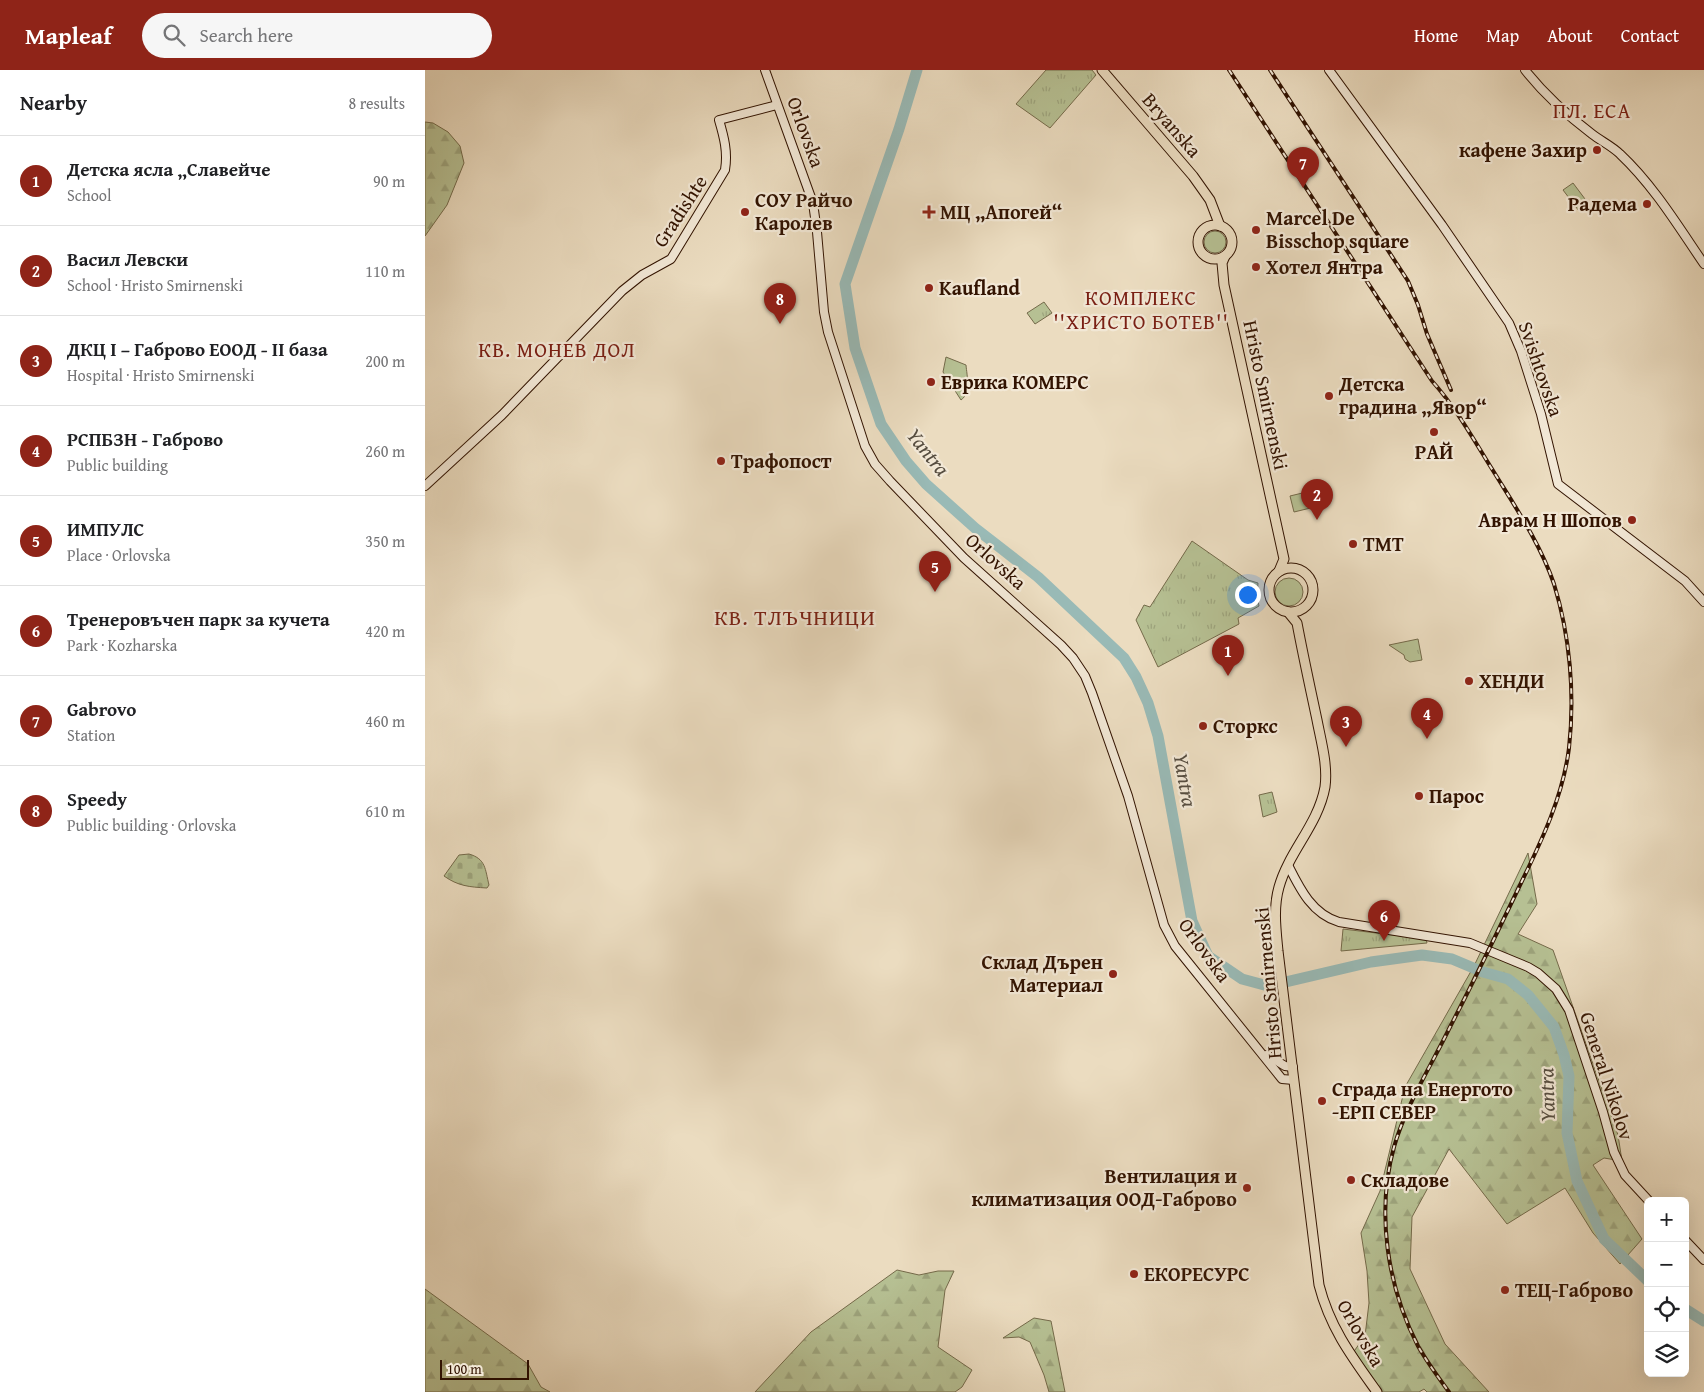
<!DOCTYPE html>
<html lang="en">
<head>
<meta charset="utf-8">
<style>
  :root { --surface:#fff; --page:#f6f6f6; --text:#202124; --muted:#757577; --line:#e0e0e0; --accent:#8f2418 }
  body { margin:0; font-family:"Gentium Book Plus",serif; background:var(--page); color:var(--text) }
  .controls { position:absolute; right:15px; bottom:15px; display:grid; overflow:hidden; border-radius:8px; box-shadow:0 5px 20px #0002 }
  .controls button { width:45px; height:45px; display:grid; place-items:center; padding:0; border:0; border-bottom:1px solid var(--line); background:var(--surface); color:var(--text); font:25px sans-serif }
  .scale { position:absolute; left:15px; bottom:12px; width:89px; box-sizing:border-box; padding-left:5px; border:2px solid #321301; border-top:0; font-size:14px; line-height:18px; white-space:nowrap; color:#321301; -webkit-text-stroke:4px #f2e8d6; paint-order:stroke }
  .you { position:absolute; left:822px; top:524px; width:18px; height:18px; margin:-12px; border:4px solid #fff; border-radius:50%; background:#1a73e8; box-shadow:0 0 0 8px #1a73e833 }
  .badge { display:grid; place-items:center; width:32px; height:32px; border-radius:50%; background:var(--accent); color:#fff; font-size:16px; font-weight:700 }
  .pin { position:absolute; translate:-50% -41px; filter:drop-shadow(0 1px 2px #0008) }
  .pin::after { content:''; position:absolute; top:26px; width:18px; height:15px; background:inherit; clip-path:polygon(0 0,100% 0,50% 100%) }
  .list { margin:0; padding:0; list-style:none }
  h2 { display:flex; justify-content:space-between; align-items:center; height:65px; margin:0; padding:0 20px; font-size:21px }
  h2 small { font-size:16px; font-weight:400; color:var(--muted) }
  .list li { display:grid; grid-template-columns:32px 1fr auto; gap:15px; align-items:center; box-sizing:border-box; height:90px; padding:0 20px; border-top:1px solid var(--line) }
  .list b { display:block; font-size:19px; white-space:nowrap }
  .list p { margin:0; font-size:16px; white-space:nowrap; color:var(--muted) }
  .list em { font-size:16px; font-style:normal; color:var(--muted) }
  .icon { flex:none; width:28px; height:28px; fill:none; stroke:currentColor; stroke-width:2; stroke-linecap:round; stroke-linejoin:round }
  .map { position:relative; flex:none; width:1279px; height:1322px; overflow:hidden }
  header { display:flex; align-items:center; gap:30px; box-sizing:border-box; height:70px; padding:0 25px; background:var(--accent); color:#fff }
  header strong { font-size:24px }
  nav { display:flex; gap:28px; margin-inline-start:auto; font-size:18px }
  .search { width:350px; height:45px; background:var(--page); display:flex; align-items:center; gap:12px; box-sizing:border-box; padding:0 18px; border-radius:28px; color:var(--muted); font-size:19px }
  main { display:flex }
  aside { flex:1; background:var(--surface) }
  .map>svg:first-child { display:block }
  .grass { fill:#b6c093; stroke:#746a4a }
  .forest { fill:url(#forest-firs); stroke:#746a4a }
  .cemetery { fill:url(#cemetery-stones); stroke:#746a4a }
  .park { fill:url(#park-tufts); stroke:#746a4a }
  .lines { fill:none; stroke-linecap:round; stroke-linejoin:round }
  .river { stroke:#99bab6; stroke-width:11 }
  .secondary-casing { stroke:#321301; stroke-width:10 }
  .primary-casing { stroke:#321301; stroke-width:11 }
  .secondary { stroke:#f2e8d6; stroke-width:8 }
  .primary { stroke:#ebdcc0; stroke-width:9 }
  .rail-casing { stroke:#321301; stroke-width:4 }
  .rail { stroke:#f2e8d6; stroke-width:2; stroke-dasharray:5.5; stroke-linecap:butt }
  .poi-dot { fill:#8f2418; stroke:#f2e8d6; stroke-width:2 }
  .labels { text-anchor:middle; stroke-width:4.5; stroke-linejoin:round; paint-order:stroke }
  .street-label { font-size:20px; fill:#321301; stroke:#f2e8d6 }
  .poi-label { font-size:20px; font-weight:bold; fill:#321301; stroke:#f2e8d6; text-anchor:start }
  .neighbourhood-label { font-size:21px; letter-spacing:1px; fill:#7a1f14; stroke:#f2e8d6 }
  .water-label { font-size:21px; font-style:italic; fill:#564d40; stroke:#f2e8d6 }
  .quarter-label { font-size:22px; letter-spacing:1px; fill:#7a1f14; stroke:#f2e8d6 }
</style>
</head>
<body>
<header>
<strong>Mapleaf</strong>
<div class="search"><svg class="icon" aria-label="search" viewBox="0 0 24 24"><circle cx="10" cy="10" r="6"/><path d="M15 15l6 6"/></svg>Search here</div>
<nav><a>Home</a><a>Map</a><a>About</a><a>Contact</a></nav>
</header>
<main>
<aside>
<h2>Nearby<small>8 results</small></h2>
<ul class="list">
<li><span class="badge">1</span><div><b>Детска ясла „Славейче</b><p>School</p></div><em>90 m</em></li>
<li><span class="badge">2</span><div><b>Васил Левски</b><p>School · Hristo Smirnenski</p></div><em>110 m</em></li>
<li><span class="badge">3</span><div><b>ДКЦ І – Габрово ЕООД - II база</b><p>Hospital · Hristo Smirnenski</p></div><em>200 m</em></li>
<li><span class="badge">4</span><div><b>РСПБЗН - Габрово</b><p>Public building</p></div><em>260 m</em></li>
<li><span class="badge">5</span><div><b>ИМПУЛС</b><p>Place · Orlovska</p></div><em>350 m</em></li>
<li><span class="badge">6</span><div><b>Тренеровъчен парк за кучета</b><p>Park · Kozharska</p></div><em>420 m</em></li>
<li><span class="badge">7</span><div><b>Gabrovo</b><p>Station</p></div><em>460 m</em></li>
<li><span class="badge">8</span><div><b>Speedy</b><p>Public building · Orlovska</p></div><em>610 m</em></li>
</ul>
</aside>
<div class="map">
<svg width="1279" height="1322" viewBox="0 0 1279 1322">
  <defs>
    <pattern id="forest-firs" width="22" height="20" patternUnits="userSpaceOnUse" patternTransform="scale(1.25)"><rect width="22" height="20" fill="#b6c093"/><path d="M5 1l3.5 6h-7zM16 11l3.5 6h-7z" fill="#9da47d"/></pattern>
    <pattern id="cemetery-stones" width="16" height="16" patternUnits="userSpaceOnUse" patternTransform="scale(1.25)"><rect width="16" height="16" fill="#b6c093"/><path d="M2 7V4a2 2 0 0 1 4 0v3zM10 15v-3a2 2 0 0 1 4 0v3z" fill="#9da47d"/></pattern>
    <pattern id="park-tufts" width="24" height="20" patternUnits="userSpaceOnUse" patternTransform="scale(1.25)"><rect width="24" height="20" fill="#b6c093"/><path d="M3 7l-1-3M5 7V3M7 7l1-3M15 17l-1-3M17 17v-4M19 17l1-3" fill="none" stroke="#9da47d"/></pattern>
  </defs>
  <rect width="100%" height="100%" fill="#ebdcc0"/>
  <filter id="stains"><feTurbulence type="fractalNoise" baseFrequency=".004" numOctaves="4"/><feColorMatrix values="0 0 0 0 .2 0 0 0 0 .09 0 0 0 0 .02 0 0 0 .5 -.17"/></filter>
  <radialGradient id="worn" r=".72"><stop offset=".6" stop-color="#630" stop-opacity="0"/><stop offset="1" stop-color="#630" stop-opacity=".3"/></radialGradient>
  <g class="grass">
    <polygon points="1148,113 1163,133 1154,141 1138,120"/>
    <circle cx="790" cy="172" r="11"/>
    <path d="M521 287 541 295C542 306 546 323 536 330L518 302Z"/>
    <polygon points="898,418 902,434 869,442 865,426"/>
    <circle cx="864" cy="522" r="14"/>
  </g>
  <g class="forest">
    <polygon points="0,52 8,53 23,62 35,76 39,93 22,135 0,166"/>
    <polygon points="1103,783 1112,834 1093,864 1128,880 1193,1065 1197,1091 1179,1088 1168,1095 1217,1169 1195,1194 1168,1163 1140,1118 1082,1154 1024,1079 987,1147 985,1199 1020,1274 1064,1322 1002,1322 999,1319 994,1322 956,1322 927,1284 940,1266 944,1233 942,1201 936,1163 955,1121 980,1017 1049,896"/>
    <polygon points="472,1200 494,1205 513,1201 529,1201 520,1220 513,1277 547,1300 537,1317 530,1322 330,1322 386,1262"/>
    <polygon points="0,1219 103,1294 116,1317 125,1322 0,1322"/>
    <polygon points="609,1248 626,1251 640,1322 624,1322 619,1305 605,1272 594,1267 578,1268"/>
  </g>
  <path class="cemetery" d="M44 784C61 789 60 799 64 815L62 818C44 817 33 816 19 806L34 785Z"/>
  <g class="park">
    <polygon points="621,0 667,0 671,5 625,58 591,34"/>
    <polygon points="619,232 627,243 610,254 602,243"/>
    <polygon points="767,471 823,510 833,513 832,527 834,536 813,548 814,554 733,597 711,550 719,535 725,537"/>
    <polygon points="993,569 997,590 985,592 980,589 979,585 964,575"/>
    <polygon points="847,722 852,742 838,747 834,725"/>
    <polygon points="918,859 1001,869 1002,873 916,881"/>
  </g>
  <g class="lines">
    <g class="river">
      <polyline points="492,0 474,59 420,214 430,278 456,354 481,391 501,414 550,458 613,507 699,588 711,607 723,633 733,666 767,851 783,886 817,909 843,916 946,892 997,885 1027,889 1058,902 1083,909 1103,925 1129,957 1139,985 1144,1006 1142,1063 1152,1111 1179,1169 1223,1211"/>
      <polyline points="1260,1239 1279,1251"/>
    </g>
    <g class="secondary-casing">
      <g id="secondary">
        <polyline points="340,0 388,133 392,162 399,242 403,262 440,376 450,394 465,411 539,488 636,575 648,588 660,606 667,623 703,726 739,855 750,876 857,1009 869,1010"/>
        <polyline points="904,0 1017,155 1084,253 1096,281 1116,344 1133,414 1260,511 1279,532"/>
        <path d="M1100 0C1119 24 1142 45 1167 64 1176 71 1187 76 1195 84 1229 116 1253 156 1279 194"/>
        <path d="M0 416 77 345 197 221 217 205 246 189 300 100C303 82 299 67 294 50L352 35"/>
        <path d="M863 795C875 819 887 844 914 852L1045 873 1103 897 1113 903 1131 919 1144 940 1178 1042 1189 1082 1200 1105 1224 1131"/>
        <polyline points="842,985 860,996 868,997"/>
        <polyline points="1260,1170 1279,1190"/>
      </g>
    </g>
    <g class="primary-casing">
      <g id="primary">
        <polyline points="677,0 768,106 785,130 795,156"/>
        <circle cx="790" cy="172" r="17"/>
        <polyline points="800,186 797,193 799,215 859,489 854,501"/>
        <circle cx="866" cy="520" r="22"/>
        <path d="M863 542 872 553C878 585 885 617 892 650 896 671 903 695 900 717 893 755 864 781 854 817 848 838 851 860 853 881L894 1215C905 1258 927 1287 952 1322"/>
      </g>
    </g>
    <use href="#secondary" class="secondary"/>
    <use href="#primary" class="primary"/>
    <g class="rail-casing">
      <g id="rail">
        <path d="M804 0 1007 311C1033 340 1051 374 1072 407 1093 441 1116 476 1129 514 1145 566 1150 624 1144 678 1138 726 1117 770 1096 813 1073 861 1050 909 1025 957 1006 996 981 1035 969 1077 951 1142 962 1216 993 1276 1002 1292 1013 1307 1024 1322"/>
        <polyline points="845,0 983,211 993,235 1002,264 1026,320"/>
      </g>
    </g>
    <use href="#rail" class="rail"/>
  </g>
  <g class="poi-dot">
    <circle cx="1172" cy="80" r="5"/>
    <circle cx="1222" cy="134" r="5"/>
    <circle cx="320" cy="142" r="5"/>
    <path d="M501.5 134.5h5v5h5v5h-5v5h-5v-5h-5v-5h5z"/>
    <circle cx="831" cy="160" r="5"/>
    <circle cx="831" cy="197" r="5"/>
    <circle cx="504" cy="218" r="5"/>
    <circle cx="506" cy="312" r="5"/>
    <circle cx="904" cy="326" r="5"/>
    <circle cx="1009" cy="362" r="5"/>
    <circle cx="296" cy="391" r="5"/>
    <circle cx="1207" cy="450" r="5"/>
    <circle cx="928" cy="474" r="5"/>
    <circle cx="1044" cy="611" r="5"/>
    <circle cx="778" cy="656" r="5"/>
    <circle cx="994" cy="726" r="5"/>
    <circle cx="688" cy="904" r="5"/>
    <circle cx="897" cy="1031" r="5"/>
    <circle cx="926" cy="1110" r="5"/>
    <circle cx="822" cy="1118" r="5"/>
    <circle cx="709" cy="1204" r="5"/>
    <circle cx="1080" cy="1220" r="5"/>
  </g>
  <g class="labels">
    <g class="street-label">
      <text transform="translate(747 55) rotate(49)" y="7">Bryanska</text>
      <text transform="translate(381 62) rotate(70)" y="7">Orlovska</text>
      <text transform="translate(255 141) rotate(-57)" y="7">Gradishte</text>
      <text transform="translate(1116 299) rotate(71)" y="7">Svishtovska</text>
      <text transform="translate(841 325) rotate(78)" y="7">Hristo Smirnenski</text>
      <text transform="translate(571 491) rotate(42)" y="7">Orlovska</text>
      <text transform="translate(780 880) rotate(54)" y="7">Orlovska</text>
      <text transform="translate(843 913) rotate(-95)" y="7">Hristo Smirnenski</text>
      <text transform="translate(1182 1006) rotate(72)" y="7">General Nikolov</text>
      <text transform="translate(936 1263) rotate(60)" y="7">Orlovska</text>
    </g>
    <g class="poi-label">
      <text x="1162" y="87" text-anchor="end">кафене Захир</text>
      <text x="330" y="137">СОУ Райчо<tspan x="330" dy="23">Каролев</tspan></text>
      <text x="1212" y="141" text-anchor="end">Радема</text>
      <text x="515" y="149">МЦ „Апогей“</text>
      <text x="841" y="155">Marcel De<tspan x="841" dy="23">Bisschop square</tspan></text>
      <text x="841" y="204">Хотел Янтра</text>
      <text x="514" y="225">Kaufland</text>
      <text x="516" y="319">Еврика КОМЕРС</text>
      <text x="914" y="321">Детска<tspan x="914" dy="23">градина „Явор“</tspan></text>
      <text x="1009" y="389" text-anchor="middle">РАЙ</text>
      <text x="306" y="398">Трафопост</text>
      <text x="1197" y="457" text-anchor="end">Аврам Н Шопов</text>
      <text x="938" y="481">TMT</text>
      <text x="1054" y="618">ХЕНДИ</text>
      <text x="788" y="663">Сторкс</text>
      <text x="1004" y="733">Парос</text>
      <text x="678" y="899" text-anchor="end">Склад Дърен<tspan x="678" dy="23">Материал</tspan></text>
      <text x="907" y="1026">Сграда на Енергото<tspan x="907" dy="23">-ЕРП СЕВЕР</tspan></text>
      <text x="812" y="1113" text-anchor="end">Вентилация и<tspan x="812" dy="23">климатизация ООД-Габрово</tspan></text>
      <text x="936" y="1117">Складове</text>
      <text x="719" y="1211">ЕКОРЕСУРС</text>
      <text x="1090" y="1227">ТЕЦ-Габрово</text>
    </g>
    <g class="neighbourhood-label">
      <text x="1167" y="48">ПЛ. ЕСА</text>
      <text x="716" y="235">КОМПЛЕКС<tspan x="716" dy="24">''ХРИСТО БОТЕВ''</tspan></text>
      <text x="132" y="287">КВ. МОНЕВ ДОЛ</text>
    </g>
    <g class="water-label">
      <text transform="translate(503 382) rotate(51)" y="7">Yantra</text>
      <text transform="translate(760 710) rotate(80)" y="7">Yantra</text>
      <text transform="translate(1122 1025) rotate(-92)" y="7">Yantra</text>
    </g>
    <g class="quarter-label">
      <text x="370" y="555">КВ. ТЛЪЧНИЦИ</text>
    </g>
  </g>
  <rect width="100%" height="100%" filter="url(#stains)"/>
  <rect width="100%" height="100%" fill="url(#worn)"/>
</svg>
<div class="controls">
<button>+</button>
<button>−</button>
<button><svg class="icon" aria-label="locate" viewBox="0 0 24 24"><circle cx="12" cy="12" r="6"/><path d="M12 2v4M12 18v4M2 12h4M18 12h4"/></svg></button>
<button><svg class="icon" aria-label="layers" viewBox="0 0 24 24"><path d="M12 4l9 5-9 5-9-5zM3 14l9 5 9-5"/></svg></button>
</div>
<div class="scale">100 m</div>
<div class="you"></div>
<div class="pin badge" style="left:803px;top:606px">1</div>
<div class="pin badge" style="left:892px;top:450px">2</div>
<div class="pin badge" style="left:921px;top:677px">3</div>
<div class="pin badge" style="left:1002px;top:669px">4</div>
<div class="pin badge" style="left:510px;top:522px">5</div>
<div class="pin badge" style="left:959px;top:871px">6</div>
<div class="pin badge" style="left:878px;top:118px">7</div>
<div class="pin badge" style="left:355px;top:254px">8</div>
</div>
</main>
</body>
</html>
